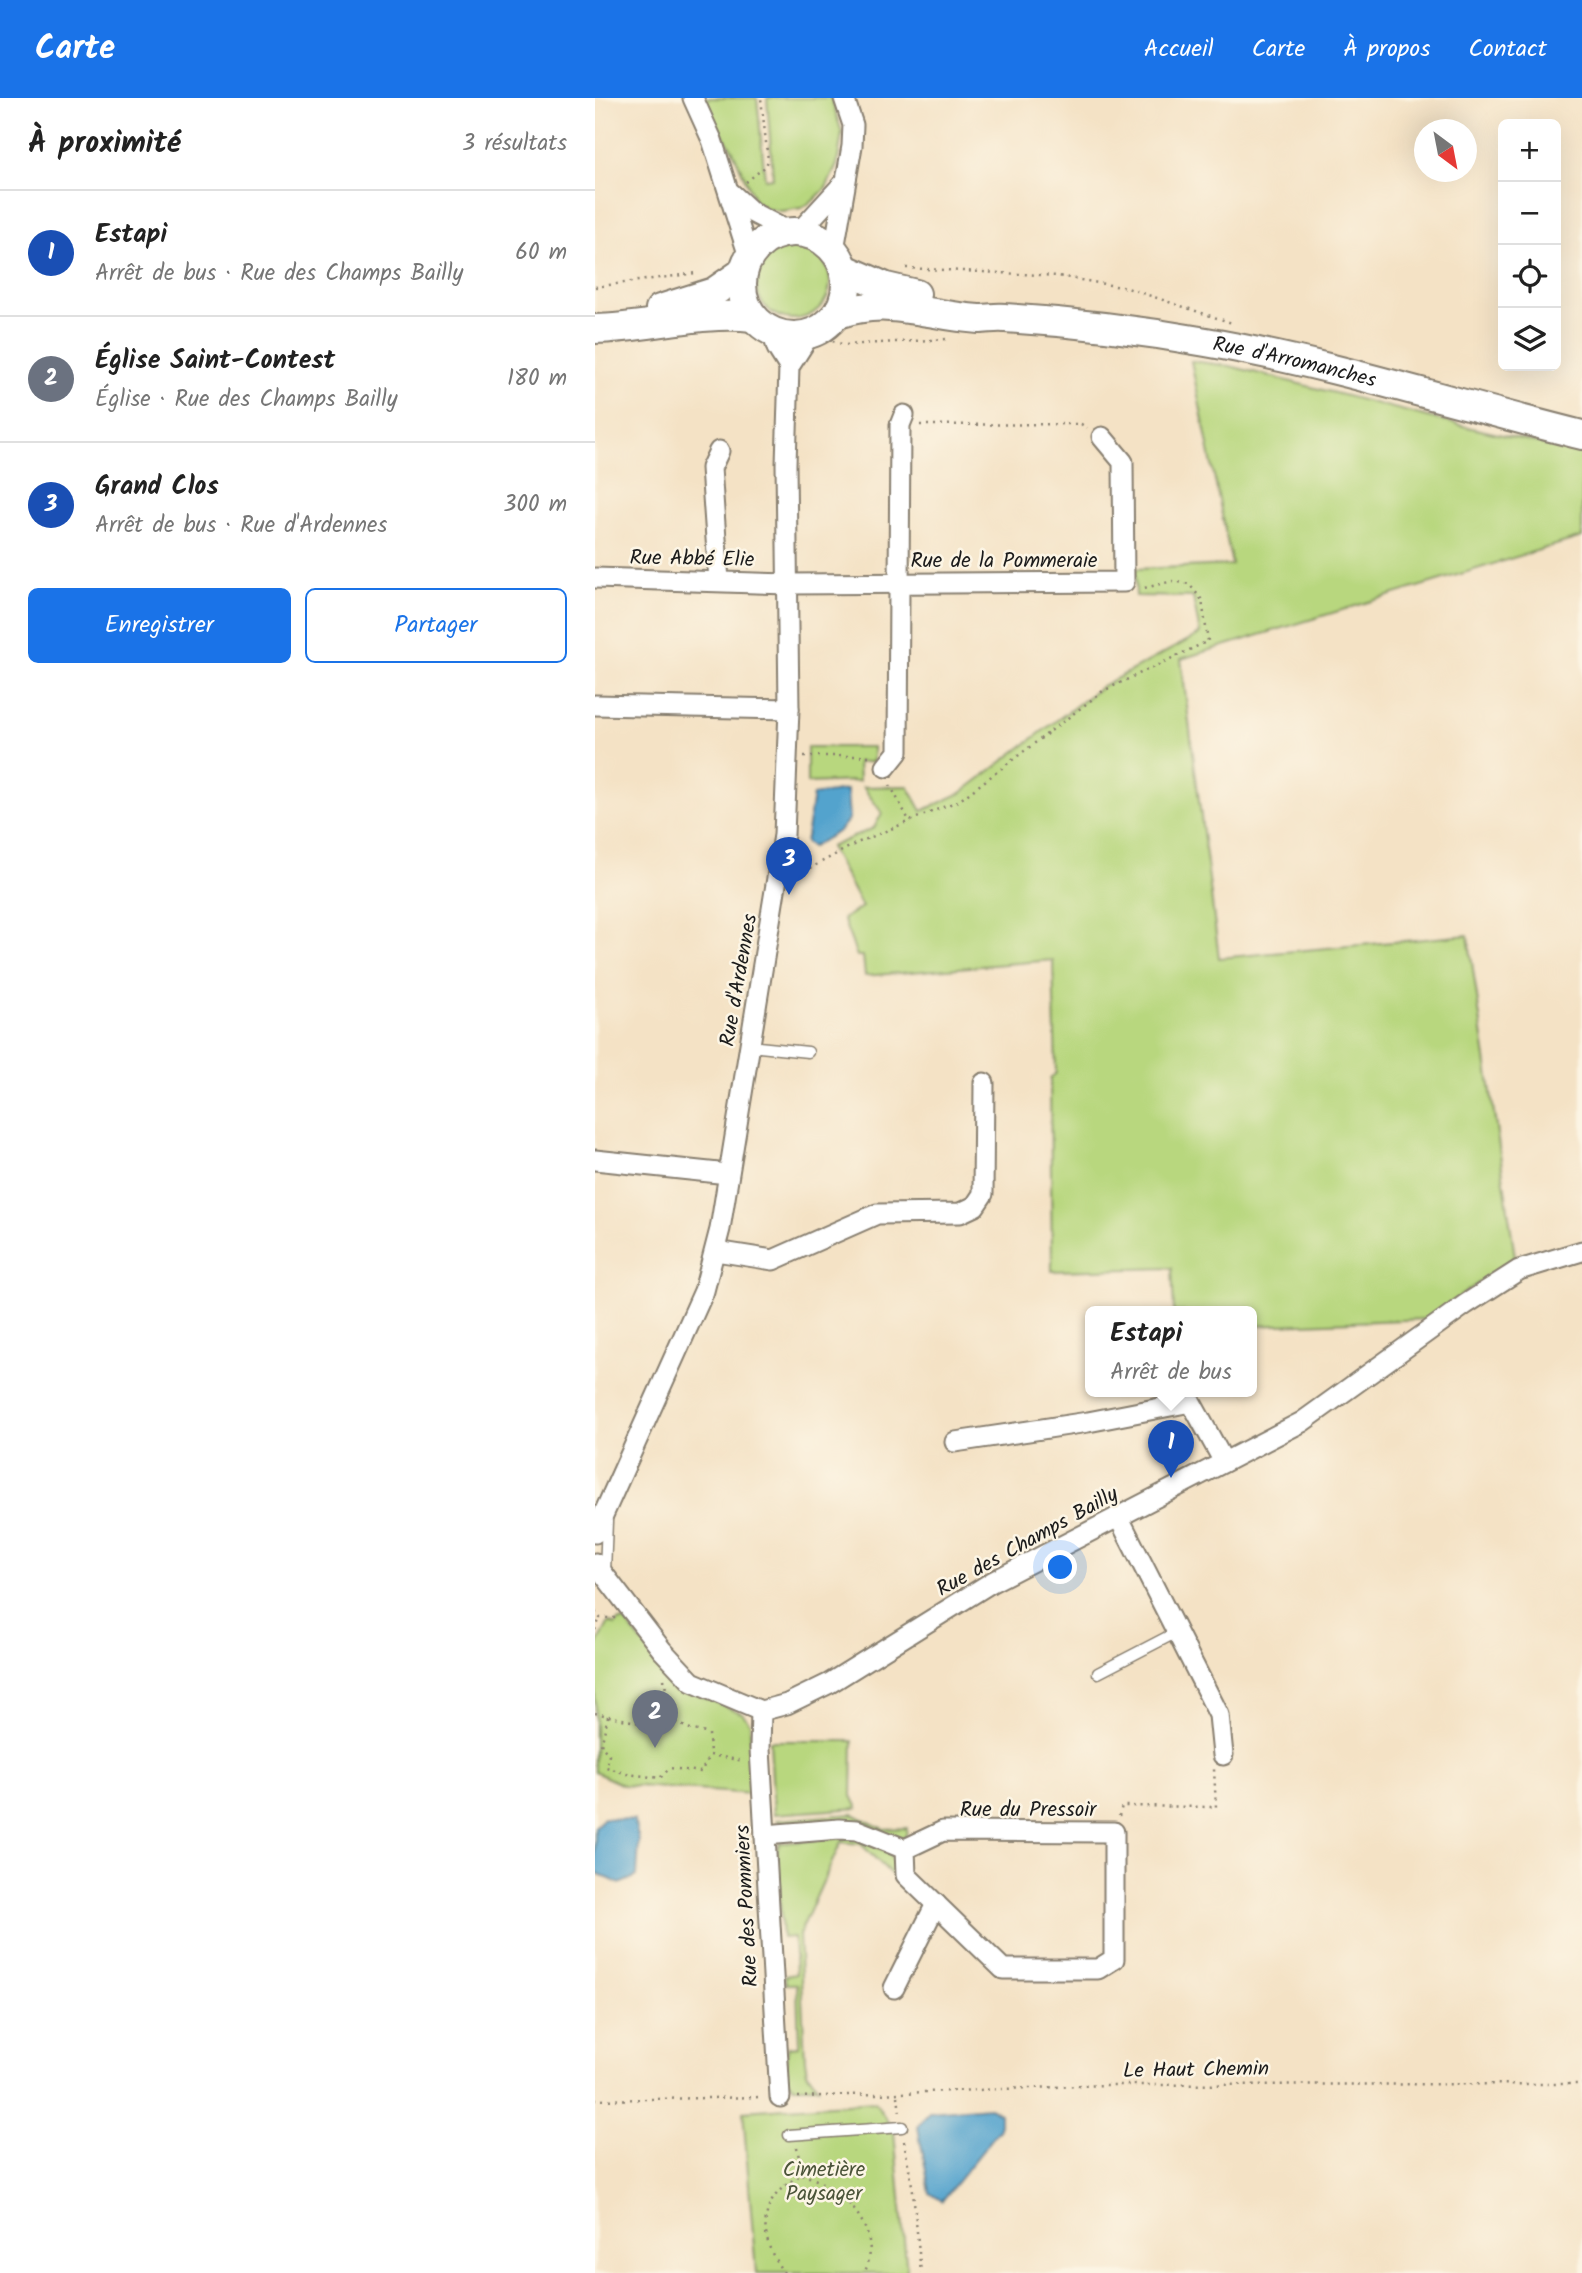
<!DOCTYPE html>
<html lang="fr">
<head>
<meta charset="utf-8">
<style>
  :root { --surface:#fff; --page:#f6f6f6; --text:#222; --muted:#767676; --line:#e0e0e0; --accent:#1a73e8 }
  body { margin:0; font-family:Kalam,sans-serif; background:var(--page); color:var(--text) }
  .controls { position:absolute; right:21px; top:21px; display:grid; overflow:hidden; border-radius:10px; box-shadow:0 7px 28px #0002 }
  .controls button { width:63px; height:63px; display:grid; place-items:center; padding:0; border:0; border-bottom:2px solid var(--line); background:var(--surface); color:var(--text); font:35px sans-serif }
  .compass { position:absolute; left:819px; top:21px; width:63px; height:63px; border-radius:50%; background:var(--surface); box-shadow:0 7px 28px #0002; rotate:148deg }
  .you { position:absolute; left:466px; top:1470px; width:24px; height:24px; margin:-18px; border:5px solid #fff; border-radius:50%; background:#1a73e8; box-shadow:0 0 0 10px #1a73e833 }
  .badge { display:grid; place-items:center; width:46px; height:46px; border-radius:50%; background:var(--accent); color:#fff; font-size:23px; font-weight:700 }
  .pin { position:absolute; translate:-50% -58px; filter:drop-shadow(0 2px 4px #0008) }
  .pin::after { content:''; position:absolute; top:37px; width:24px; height:21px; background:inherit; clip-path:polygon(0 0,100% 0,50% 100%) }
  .popup { position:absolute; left:490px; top:1208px; width:172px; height:91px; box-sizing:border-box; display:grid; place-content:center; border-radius:10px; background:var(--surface); filter:drop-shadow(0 2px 5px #0005); font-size:23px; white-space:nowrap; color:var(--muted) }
  .popup b { font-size:26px; color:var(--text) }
  .popup::after { content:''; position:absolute; left:50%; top:100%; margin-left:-14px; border:14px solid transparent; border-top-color:var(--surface) }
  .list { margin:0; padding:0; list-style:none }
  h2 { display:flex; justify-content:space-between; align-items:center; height:91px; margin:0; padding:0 28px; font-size:30px }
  h2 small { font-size:23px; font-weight:400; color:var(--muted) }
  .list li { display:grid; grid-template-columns:46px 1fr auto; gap:21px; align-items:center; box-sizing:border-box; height:126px; padding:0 28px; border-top:2px solid var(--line) }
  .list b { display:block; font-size:26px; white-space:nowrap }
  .list p { margin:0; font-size:23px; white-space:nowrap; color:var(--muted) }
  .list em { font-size:23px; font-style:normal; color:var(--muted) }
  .actions { display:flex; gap:14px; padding:21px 28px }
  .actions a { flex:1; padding:16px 0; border:2px solid var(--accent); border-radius:10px; text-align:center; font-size:24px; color:var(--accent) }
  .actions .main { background:var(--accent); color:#fff }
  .icon { flex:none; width:38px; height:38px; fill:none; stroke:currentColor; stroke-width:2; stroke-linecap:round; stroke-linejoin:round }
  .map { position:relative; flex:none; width:987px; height:2175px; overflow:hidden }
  header { display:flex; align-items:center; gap:42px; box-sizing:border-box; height:98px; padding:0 35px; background:var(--accent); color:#fff }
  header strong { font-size:33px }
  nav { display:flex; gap:38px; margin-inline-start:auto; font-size:24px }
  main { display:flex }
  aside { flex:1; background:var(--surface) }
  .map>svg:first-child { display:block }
  .green { fill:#b8d77e; stroke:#6a7a4d; stroke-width:2 }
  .water { fill:#53a3cd; stroke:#386074; stroke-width:2 }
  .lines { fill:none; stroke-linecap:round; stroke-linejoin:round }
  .lane-casing { stroke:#887f70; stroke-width:13 }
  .street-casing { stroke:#887f70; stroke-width:23 }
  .secondary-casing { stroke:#887f70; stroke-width:32 }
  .path { stroke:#887f70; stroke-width:2.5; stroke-dasharray:2 5; stroke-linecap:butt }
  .lane { stroke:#fff; stroke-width:10 }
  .street { stroke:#fff; stroke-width:19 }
  .secondary { stroke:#fff; stroke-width:28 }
  .labels { text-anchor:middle; stroke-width:5; stroke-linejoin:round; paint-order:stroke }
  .street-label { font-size:21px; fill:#1c1c1c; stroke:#fcf5e5 }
  .park-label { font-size:21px; fill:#4b5439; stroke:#fcf5e5 }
</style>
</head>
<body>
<header>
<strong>Carte</strong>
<nav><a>Accueil</a><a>Carte</a><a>À propos</a><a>Contact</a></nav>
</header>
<main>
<aside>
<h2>À proximité<small>3 résultats</small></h2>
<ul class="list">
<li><span class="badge" style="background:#1a4fb4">1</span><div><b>Estapi</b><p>Arrêt de bus · Rue des Champs Bailly</p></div><em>60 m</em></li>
<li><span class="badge" style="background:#6b7280">2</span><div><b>Église Saint-Contest</b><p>Église · Rue des Champs Bailly</p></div><em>180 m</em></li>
<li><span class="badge" style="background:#1a4fb4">3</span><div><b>Grand Clos</b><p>Arrêt de bus · Rue d'Ardennes</p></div><em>300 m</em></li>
</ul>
<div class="actions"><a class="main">Enregistrer</a><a>Partager</a></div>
</aside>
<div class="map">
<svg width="987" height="2175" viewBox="0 0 987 2175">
  <rect width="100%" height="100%" fill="#fcf5e5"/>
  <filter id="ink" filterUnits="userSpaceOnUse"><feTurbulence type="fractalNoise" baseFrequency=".0143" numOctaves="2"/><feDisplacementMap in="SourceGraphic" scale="14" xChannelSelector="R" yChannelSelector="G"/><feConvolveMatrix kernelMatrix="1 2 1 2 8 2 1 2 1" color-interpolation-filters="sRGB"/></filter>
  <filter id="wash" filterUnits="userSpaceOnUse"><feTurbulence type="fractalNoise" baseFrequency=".00686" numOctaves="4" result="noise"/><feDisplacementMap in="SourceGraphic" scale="28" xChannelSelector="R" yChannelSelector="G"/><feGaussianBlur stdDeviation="1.57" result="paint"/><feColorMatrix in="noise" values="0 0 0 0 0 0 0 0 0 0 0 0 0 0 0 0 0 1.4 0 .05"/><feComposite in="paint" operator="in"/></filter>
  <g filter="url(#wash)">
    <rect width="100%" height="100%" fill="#f4e2c5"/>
    <g class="green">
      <polygon points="105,0 162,0 170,81 178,80 172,0 236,0 247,35 242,67 231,90 218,103 206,110 187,113 172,111 160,103 138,53"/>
      <circle cx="198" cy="184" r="37"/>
      <polygon points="596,263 635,268 868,328 987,355 987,439 586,561 624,860 873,837 920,1159 833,1221 657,1228 656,1214 579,1214 577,1170 457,1173 455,981 461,975 458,862 270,878 268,858 262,858 248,821 267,809 235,749 279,730 287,715 268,689 313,688 327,713 366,695 507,588 605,536 598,499 541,498 540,471 637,467"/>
      <polygon points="212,649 278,649 278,664 263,664 264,683 212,685"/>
      <polygon points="23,1523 30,1523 75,1579 96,1594 147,1615 155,1625 157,1696 28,1687 0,1674 0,1551 14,1524 20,1527"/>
      <polygon points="175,1643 258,1643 257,1698 263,1710 179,1716"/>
      <polygon points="258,1716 288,1731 312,1730 311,1738 306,1741 188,1727 182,1722"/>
      <polygon points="260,1739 295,1756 302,1777 330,1806 328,1808 266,1746 246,1744 204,1837 210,1962 212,1974 223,1989 198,1989 191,1981 193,1949 204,1948 202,1886 191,1886 190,1878 201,1876 199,1839 187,1840 182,1751 185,1745"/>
      <polygon points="280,2004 299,2033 312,2175 161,2175 148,2013"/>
    </g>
    <g class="water">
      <polygon points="252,692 254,721 245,732 217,749 210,745 218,697"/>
      <polygon points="9,1720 39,1722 44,1743 42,1778 25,1786 0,1774 0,1729"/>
      <polygon points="394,2009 405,2015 405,2031 347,2103 335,2095 323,2029 334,2014"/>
    </g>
  </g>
  <g filter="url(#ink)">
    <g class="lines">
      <g class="lane-casing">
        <g id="lane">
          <polyline points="154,948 213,954"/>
          <polyline points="10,1474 12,1423"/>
          <polyline points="503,1575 582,1534"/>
          <polyline points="194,2037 307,2029"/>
        </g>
      </g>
      <g class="street-casing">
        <g id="street">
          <polyline points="98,0 117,42 154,159"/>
          <polyline points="136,95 158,115 194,134"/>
          <polyline points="204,134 248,86"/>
          <polyline points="239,152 257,48 258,27 249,0"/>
          <polyline points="177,233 182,250 194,269"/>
          <polyline points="124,353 116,370 124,483"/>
          <polyline points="0,480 193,486 529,484 528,364 507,339"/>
          <polyline points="0,607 194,611"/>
          <polyline points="291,669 303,654 305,327 309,317"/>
          <polyline points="0,1062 133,1076"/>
          <polyline points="121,1153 178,1162 282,1116 365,1115 380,1108 388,1096 389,985"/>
          <polyline points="360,1344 493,1324 596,1304 629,1364"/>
          <polyline points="523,1418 624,1617 628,1657"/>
          <polyline points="0,1435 109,1193 125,1131 189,737 194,611 191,366 194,269 215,236"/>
          <polyline points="0,1465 67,1552 97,1584 166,1613 192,1606 235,1585 397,1484 707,1324 871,1206 924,1172 987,1153"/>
          <polyline points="166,1613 165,1651 185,1999"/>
          <polyline points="170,1737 244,1731 262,1732 310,1751 348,1733 519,1734 519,1861 503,1871 408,1871 311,1777 310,1751"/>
          <polyline points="299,1890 341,1806"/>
        </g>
      </g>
      <g class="secondary-casing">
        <g id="secondary">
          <circle cx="199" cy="186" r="52"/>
          <polyline points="250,171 291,189 321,196"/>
          <polyline points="65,211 119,194 148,174"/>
          <path id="s1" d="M243 216C294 198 332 218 384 221 392 221 401 219 410 220 477 224 545 232 611 244 738 266 862 306 987 337"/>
          <path d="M0 231C53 230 105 213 158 219"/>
        </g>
      </g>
      <g class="path">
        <polyline points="151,84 171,68 173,62 166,0"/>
        <polyline points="311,170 463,178 532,190 637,225"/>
        <polyline points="0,189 101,175"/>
        <polyline points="231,241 250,247 353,241"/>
        <polyline points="325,327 486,326 492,330"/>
        <polyline points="209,658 279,658"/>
        <polyline points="295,687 315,724"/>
        <polyline points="202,777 262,745 365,702 508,593 613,543 607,502 594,486 578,483 545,491"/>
        <polyline points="0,1514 5,1520 21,1520"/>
        <polyline points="0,1532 5,1520"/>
        <polyline points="69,1581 78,1626"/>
        <polyline points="0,1615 45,1625 47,1616 76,1621 92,1630 114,1636 115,1657 149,1663"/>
        <polyline points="13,1618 6,1648 14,1656 11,1669 32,1676 65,1680 75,1670 106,1674 114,1658"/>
        <polyline points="524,1718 527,1708 621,1709 619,1671"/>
        <polyline points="303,1998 305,2016"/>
        <polyline points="203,1999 512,1987 987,1986"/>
        <polyline points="0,2002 168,1999"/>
        <polyline points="309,2043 318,2093 326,2175"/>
        <path d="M202 2049 207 2077C246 2086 291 2134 269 2175"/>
        <path d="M189 2175C161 2138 163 2098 207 2077"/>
      </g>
      <use href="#lane" class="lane"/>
      <use href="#street" class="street"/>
      <use href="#secondary" class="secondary"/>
    </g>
  </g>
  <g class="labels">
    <g class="street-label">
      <text dy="7" stroke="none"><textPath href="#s1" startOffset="462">Rue d'Arromanches</textPath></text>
      <text transform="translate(97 460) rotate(1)" y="7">Rue Abbé Elie</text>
      <text x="409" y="469">Rue de la Pommeraie</text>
      <text transform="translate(143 882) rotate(-80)" y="7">Rue d'Ardennes</text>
      <text transform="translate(432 1443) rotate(-29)" y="7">Rue des Champs Bailly</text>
      <text x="433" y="1718">Rue du Pressoir</text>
      <text transform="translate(151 1808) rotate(-93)" y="7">Rue des Pommiers</text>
      <text transform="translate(601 1971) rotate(-1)" y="7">Le Haut Chemin</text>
    </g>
    <g class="park-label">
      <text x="229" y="2078">Cimetière<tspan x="229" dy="24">Paysager</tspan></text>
    </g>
  </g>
</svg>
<div class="controls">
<button>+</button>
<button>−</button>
<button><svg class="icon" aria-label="locate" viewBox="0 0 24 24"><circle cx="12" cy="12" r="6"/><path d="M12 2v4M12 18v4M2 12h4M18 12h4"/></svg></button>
<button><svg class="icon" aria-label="layers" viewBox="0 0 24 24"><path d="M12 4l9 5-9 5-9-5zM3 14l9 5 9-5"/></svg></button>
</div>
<svg class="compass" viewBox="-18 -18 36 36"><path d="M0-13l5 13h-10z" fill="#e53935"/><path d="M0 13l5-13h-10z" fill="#767676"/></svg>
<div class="you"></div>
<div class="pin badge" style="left:576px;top:1380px;background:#1a4fb4">1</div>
<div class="popup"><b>Estapi</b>Arrêt de bus</div>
<div class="pin badge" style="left:60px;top:1650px;background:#6b7280">2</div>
<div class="pin badge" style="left:194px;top:797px;background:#1a4fb4">3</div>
</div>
</main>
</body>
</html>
